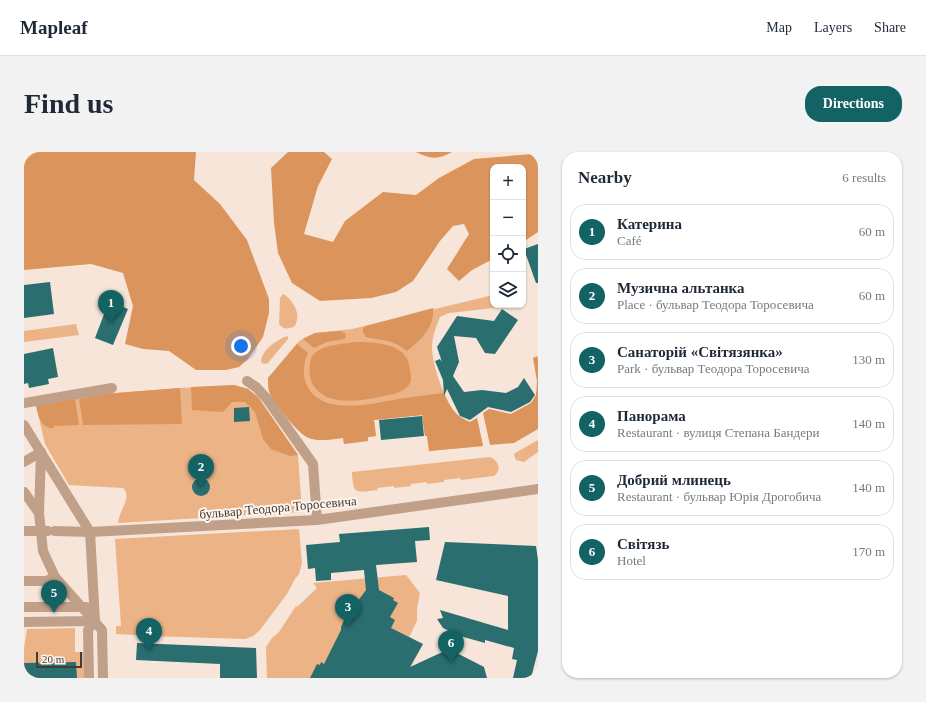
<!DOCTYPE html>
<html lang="en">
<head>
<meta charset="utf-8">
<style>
  :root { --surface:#fff; --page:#f2f2f3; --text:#1f2937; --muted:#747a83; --line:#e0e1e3; --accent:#136365 }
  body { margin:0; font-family:"Times New Roman",serif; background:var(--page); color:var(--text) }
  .controls { position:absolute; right:12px; top:12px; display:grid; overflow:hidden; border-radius:8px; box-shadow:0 1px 3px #0004 }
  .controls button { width:36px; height:36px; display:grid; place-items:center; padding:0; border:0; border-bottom:1px solid var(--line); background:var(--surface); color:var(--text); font:20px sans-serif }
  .scale { position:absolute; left:12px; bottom:10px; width:46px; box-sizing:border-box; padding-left:4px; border:2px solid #423b36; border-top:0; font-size:11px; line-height:14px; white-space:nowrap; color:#423b36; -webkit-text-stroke:3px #fef4ec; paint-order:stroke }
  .you { position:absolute; left:217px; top:194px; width:14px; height:14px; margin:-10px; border:3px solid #fff; border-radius:50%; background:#1a73e8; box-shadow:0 0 0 6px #1a73e833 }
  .badge { display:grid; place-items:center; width:26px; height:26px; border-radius:50%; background:var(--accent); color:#fff; font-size:13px; font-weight:700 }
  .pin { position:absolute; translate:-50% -33px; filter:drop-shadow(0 1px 2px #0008) }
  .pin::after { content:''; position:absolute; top:21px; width:14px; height:12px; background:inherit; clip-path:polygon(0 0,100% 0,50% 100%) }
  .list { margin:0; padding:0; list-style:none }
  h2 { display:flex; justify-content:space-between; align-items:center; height:52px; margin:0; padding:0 16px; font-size:17px }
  h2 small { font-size:13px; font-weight:400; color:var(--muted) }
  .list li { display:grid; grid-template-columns:26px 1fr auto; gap:12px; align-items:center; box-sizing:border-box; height:56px; margin:0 8px 8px; padding:0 8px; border:1px solid var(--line); border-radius:16px }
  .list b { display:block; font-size:15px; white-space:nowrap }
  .list p { margin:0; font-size:13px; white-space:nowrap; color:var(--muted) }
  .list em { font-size:13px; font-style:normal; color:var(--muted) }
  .icon { flex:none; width:22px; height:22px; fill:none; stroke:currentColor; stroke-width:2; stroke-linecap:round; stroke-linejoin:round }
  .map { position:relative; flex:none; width:514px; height:526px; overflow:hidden; border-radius:16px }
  header { display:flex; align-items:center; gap:24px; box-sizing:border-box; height:56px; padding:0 20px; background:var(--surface); border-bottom:1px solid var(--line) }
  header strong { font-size:19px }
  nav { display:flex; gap:22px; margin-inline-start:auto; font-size:14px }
  .intro { display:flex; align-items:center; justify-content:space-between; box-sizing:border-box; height:96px; padding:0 24px }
  h1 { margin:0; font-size:28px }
  .button { padding:10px 18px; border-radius:16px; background:var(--accent); color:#fff; font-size:14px; font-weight:700 }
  main { display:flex; gap:24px; padding:0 24px }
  aside { flex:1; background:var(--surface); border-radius:16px; box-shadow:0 1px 3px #0004 }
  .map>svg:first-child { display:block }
  .green { fill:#ecb386 }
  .forest { fill:#db955c }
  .building { fill:#2b6e70 }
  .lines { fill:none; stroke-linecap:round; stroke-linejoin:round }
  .street { stroke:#c0a088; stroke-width:10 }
  .labels { text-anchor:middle; stroke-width:4; stroke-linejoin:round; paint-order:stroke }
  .street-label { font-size:13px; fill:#423b36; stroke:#fef4ec }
</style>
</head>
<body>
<header>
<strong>Mapleaf</strong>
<nav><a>Map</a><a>Layers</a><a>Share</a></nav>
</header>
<div class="intro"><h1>Find us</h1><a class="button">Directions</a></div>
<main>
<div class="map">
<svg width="514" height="526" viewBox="0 0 514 526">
  <rect width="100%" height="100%" fill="#f6e5d8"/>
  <g class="green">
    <path d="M259 142C265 144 272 155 273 161 274 165 273 170 271 174 265 177 259 178 255 172L256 146Z"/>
    <path d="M469 143V153H476L470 156 425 161 416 165C412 175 408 185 408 196 408 213 422 254 435 265 437 268 443 269 446 270L453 266 459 294 405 299 403 284H401L398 263 350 268 352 284 344 285V289L320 292 319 286C309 287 296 290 285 286 274 282 252 253 246 242 244 237 244 232 244 226L275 189 284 184 291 181 328 177Z"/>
    <polygon points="52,172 55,183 0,190 0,179"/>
    <path d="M263 184 264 185V187L244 211 240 212 237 210C237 198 253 188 263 184Z"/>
    <path d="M210 233 224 237 234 245 274 303 278 360 94 371C95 358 109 345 99 336L45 333 21 292 12 253 79 242 156 236Z"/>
    <polygon points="514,288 514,300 500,310 492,308 490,303 491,301"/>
    <path d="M466 305C475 309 478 318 470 324L437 328 436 326 420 328V330L403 332V330L387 332V334L370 336V334L353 336 354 338C332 340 329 344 328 320Z"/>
    <polygon points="275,377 278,411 275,422 271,427 263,442 236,478 229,484 221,487 128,484 92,482 92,474 97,474 91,387"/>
    <polygon points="382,423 396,441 393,457 393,469 385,485 399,492 381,526 243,526 242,495 248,486 255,480 272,454 273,455 293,436 289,431"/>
    <polygon points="51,476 51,500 62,500 63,526 0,526 0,496 3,477"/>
  </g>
  <g class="forest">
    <polygon points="0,0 172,0 170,28 196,52 223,88 245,147 245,161 239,185 224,207 215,215 202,218 172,218 145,199 119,197 101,192 109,154 99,121 67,112 0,118"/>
    <polygon points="264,0 300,0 308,7 294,34 280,82 309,90 321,69 359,40 392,43 415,26 450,7 509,2 514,0 514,80 499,90 499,15 469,15 469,107 448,118 435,129 423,117 445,82 440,72 429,74 416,89 389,129 372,140 347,146 296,149 268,131 254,101 250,71 247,16"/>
    <path d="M392 0H428C414 8 406 7 392 0Z"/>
    <path d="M409 156C411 175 397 188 383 199 368 187 359 189 342 185L339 180V176L342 174Z"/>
    <polygon points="316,179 321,181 322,185 320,187 303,190 290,196 279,187 291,181"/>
    <path d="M331 190C351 190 386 191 386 219 387 221 387 225 387 228 384 240 370 242 360 244 342 248 320 252 303 245 289 238 284 227 286 213 286 209 287 205 290 202 298 193 319 192 331 190Z"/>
    <path d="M273 192 284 201C280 209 278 222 282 231 295 265 347 252 374 247 389 245 404 243 420 241 426 255 431 264 446 270L453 266 459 294 405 299 403 284H401L398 263 350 268 352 284 344 285V289L320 292 319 286C309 287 296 290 285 286 274 282 252 253 246 242 244 237 244 232 244 226Z"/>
    <polygon points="513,204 514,207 514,277 490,291 466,293 459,261 465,257 487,262 507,251 512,243 513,229 509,206"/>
    <polygon points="210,233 224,237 234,245 274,303 266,304 247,297 239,287 231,260 221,250 208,250 199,260 168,258 167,235"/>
    <polygon points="156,236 158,272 59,273 55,247 79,242"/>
    <path d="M51 247 55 273 30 274V276C17 277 14 264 12 253Z"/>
  </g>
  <g class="building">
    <polygon points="514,92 514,131 512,131 500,97"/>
    <polygon points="26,130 30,162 0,166 0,133"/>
    <polygon points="85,149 104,157 89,193 71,186"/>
    <polygon points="478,157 494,168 471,202 461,201 452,186 430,184 435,210 429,224 440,240 458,238 482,241 494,235 500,226 511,243 506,250 487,260 464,255 446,268 436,264 423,237 420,244 419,228 411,209 416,207 418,210 413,195 433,164 470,169"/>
    <polygon points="29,196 34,225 24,227 25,232 5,236 4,231 0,232 0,202"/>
    <polygon points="225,255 226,269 210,270 210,256"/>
    <polygon points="398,264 400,284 357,288 355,268"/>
    <circle cx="177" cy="335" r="9"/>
    <polygon points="405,375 406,388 391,389 393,410 352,413 355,438 370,446 369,448 374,451 366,465 371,468 367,476 399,492 386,515 425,497 460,515 463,526 286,526 293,512 296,513 297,510 300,512 317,478 317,475 321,466 342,438 340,418 307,421 307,428 292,429 291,416 284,417 282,393 316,390 315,382"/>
    <polygon points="421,390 512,394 514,408 514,499 507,526 489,526 493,508 488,507 490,496 461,488 461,491 436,484 419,476 413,467 419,466 416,458 484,478 484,444 412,428"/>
    <polygon points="113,491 232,496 233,526 196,526 196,512 112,508"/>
    <polygon points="52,510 53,526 0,526 0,511"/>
  </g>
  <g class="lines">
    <g class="street">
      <polyline points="223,229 232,235 243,247 289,312 293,368"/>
      <polyline points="0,251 88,236"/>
      <polyline points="0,273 66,380 71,469"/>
      <polyline points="17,300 15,361 19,399 31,425 78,478 79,526"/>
      <polyline points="0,310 17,300"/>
      <polyline points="0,340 15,361"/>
      <polyline points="0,379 24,379"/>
      <polyline points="31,379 66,380 293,368 514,337"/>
      <polyline points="0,429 22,429 31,425 33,455"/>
      <polyline points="0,455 62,455"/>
      <polyline points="0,470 71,469"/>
      <polyline points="65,526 64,478 71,469"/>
    </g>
  </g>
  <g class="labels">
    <g class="street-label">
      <text transform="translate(254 355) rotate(-5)" y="5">бульвар Теодора Торосевича</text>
    </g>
  </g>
</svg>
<div class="controls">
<button>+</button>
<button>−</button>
<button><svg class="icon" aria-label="locate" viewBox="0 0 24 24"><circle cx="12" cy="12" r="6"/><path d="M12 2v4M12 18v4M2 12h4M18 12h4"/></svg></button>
<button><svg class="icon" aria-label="layers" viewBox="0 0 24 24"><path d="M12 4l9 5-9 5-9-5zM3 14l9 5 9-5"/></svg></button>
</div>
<div class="scale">20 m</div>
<div class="you"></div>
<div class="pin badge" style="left:87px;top:171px">1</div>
<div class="pin badge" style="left:177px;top:335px">2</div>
<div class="pin badge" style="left:324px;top:475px">3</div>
<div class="pin badge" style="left:125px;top:499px">4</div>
<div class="pin badge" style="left:30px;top:461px">5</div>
<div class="pin badge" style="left:427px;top:511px">6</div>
</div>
<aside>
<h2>Nearby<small>6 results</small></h2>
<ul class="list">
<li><span class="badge">1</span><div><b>Катерина</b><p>Café</p></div><em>60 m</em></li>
<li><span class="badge">2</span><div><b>Музична альтанка</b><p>Place · бульвар Теодора Торосевича</p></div><em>60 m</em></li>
<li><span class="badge">3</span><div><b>Санаторій «Світязянка»</b><p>Park · бульвар Теодора Торосевича</p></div><em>130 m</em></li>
<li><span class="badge">4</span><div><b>Панорама</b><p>Restaurant · вулиця Степана Бандери</p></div><em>140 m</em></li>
<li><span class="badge">5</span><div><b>Добрий млинець</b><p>Restaurant · бульвар Юрія Дрогобича</p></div><em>140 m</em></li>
<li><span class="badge">6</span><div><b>Світязь</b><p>Hotel</p></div><em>170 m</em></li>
</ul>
</aside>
</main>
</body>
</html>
